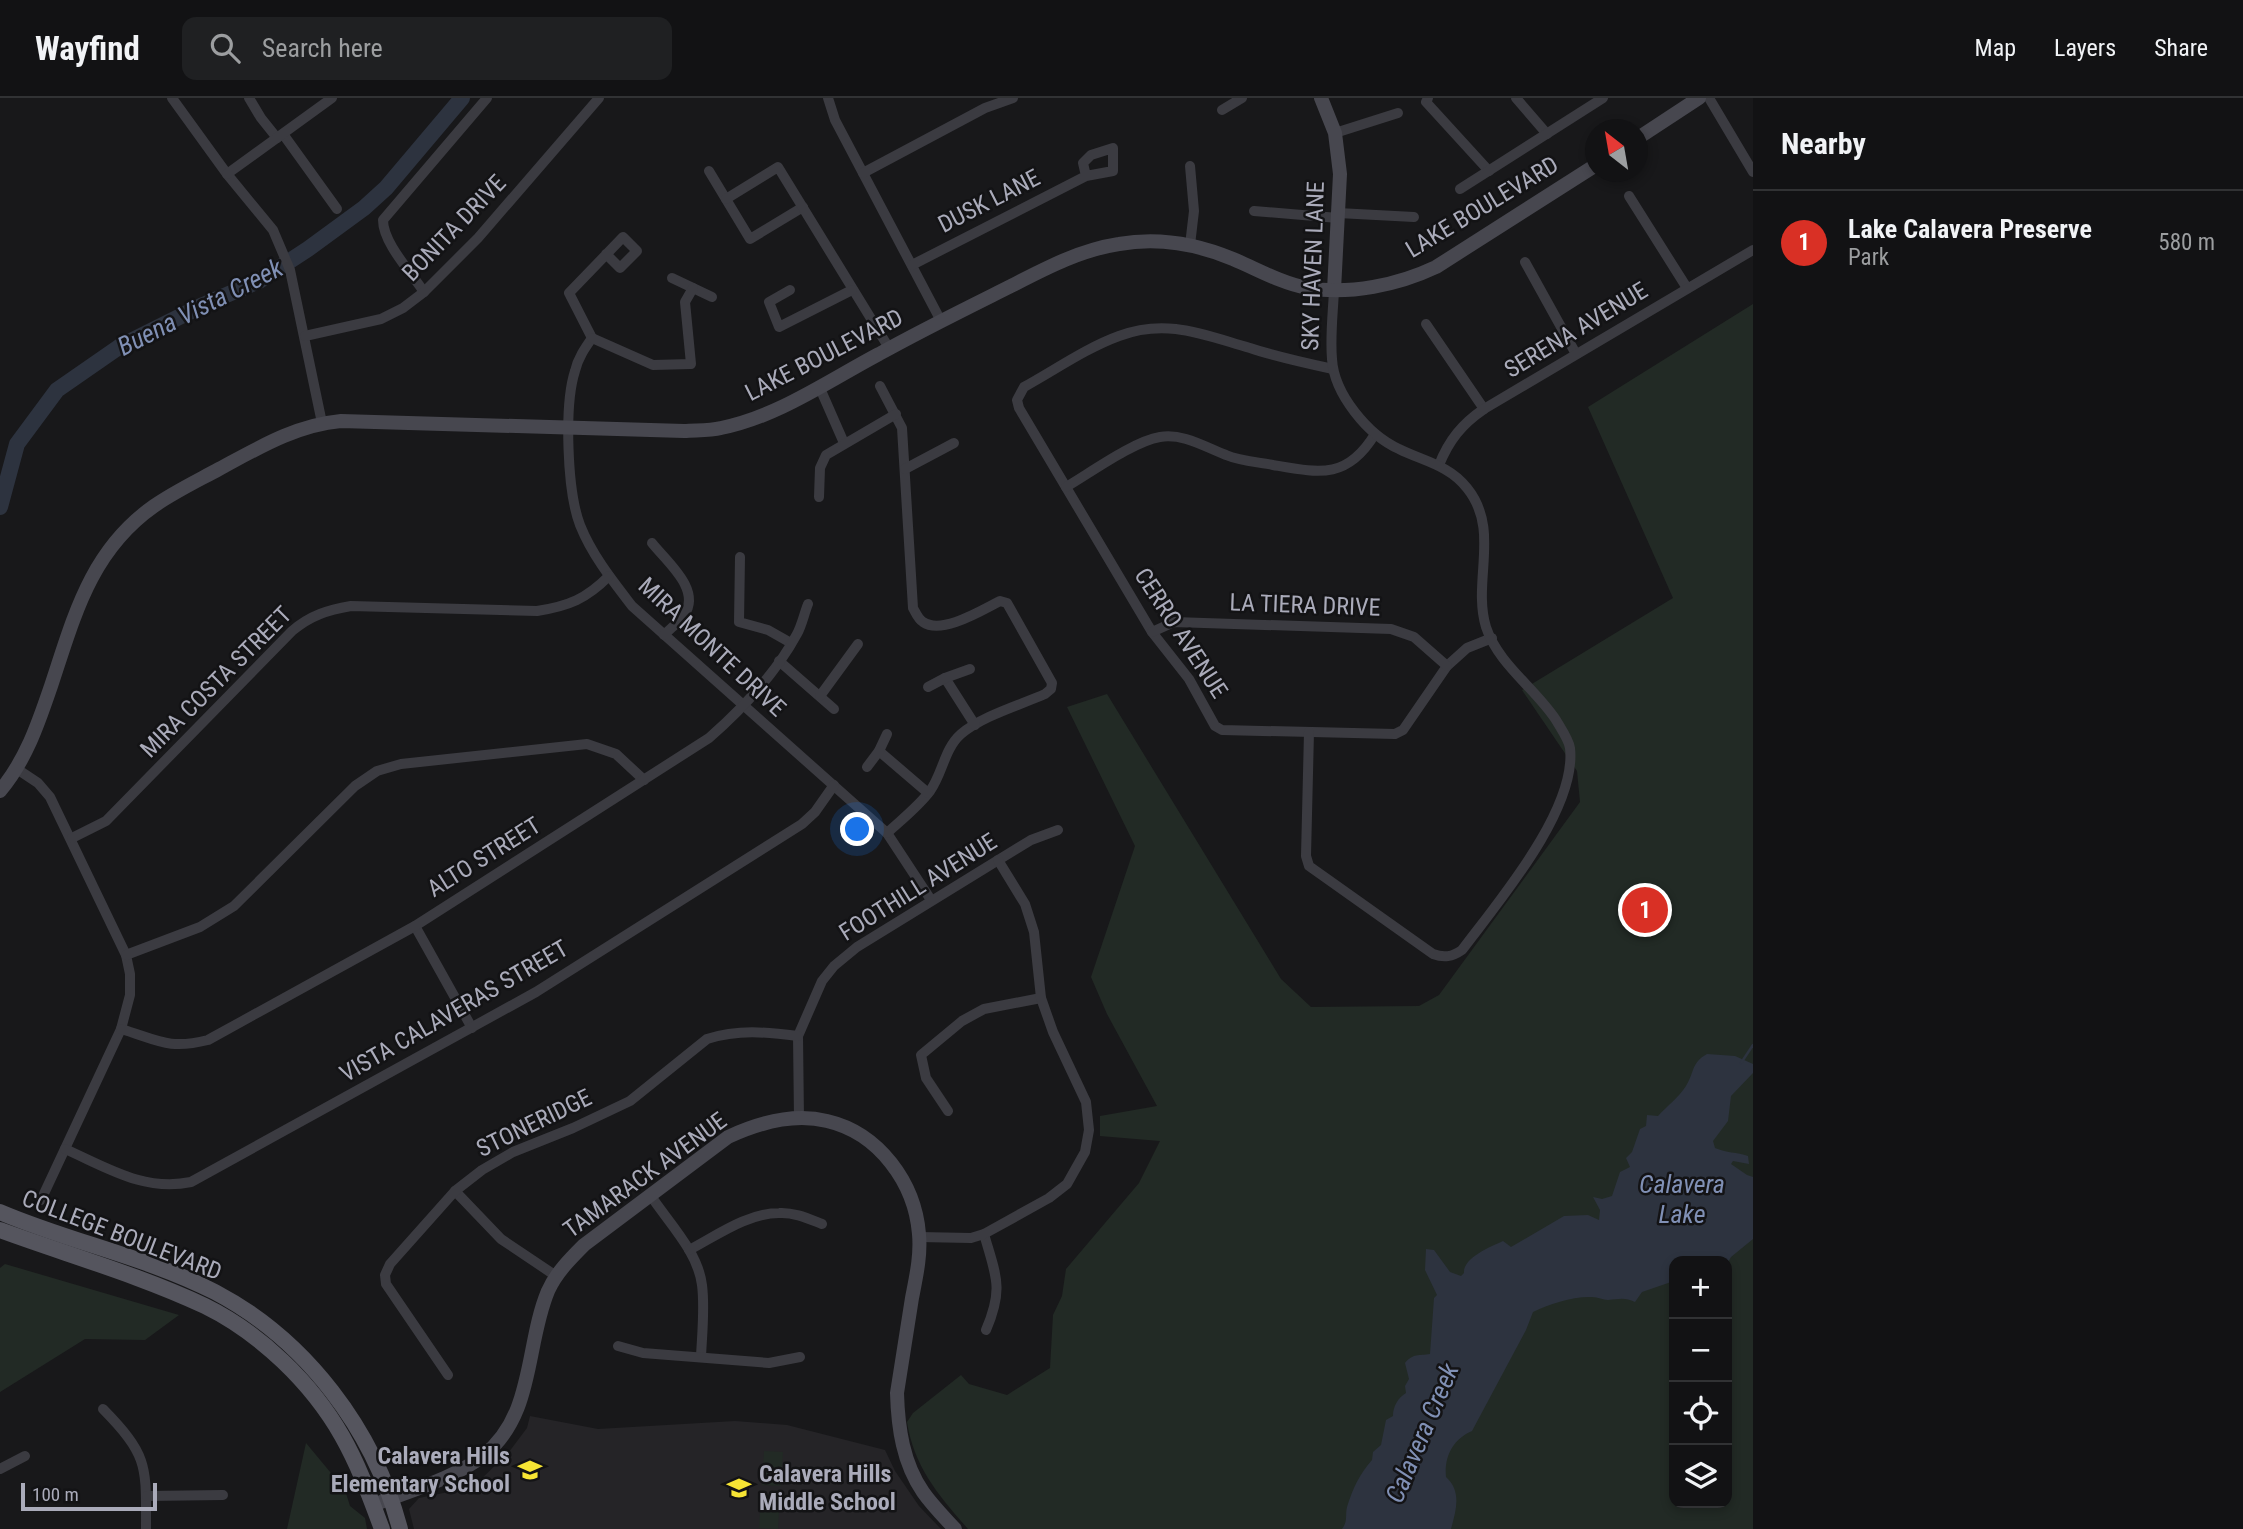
<!DOCTYPE html>
<html lang="en">
<head>
<meta charset="utf-8">
<style>
  :root { --surface:#121214; --page:#1f2022; --text:#f1f3f6; --muted:#9c9ea0; --line:#313234; --accent:#d93025 }
  body { margin:0; font-family:"Roboto Condensed",sans-serif; background:var(--page); color:var(--text) }
  .controls { position:absolute; right:21px; bottom:21px; display:grid; overflow:hidden; border-radius:14px; box-shadow:0 4px 10px #0003 }
  .controls button { width:63px; height:63px; display:grid; place-items:center; padding:0; border:0; border-bottom:2px solid var(--line); background:var(--surface); color:var(--text); font:35px sans-serif }
  .compass { position:absolute; left:1585px; top:21px; width:63px; height:63px; border-radius:50%; background:var(--surface); box-shadow:0 4px 10px #0003; rotate:329deg }
  .scale { position:absolute; left:21px; bottom:18px; width:136px; box-sizing:border-box; padding-left:7px; border:4px solid #aaabba; border-top:0; font-size:19px; line-height:24px; white-space:nowrap; color:#aaabba; -webkit-text-stroke:5px #131315; paint-order:stroke }
  .you { position:absolute; left:858px; top:732px; width:24px; height:24px; margin:-18px; border:5px solid #fff; border-radius:50%; background:#1a73e8; box-shadow:0 0 0 10px #1a73e833 }
  .badge { display:grid; place-items:center; width:46px; height:46px; border-radius:50%; background:var(--accent); color:#fff; font-size:23px; font-weight:700 }
  .pin { position:absolute; translate:-50% -50%; border:4px solid #fff; box-shadow:0 2px 7px #0006 }
  .list { margin:0; padding:0; list-style:none }
  h2 { display:flex; justify-content:space-between; align-items:center; height:91px; margin:0; padding:0 28px; font-size:30px }
  h2 small { font-size:23px; font-weight:400; color:var(--muted) }
  .list li { display:grid; grid-template-columns:46px 1fr auto; gap:21px; align-items:center; box-sizing:border-box; height:105px; padding:0 28px; border-top:2px solid var(--line) }
  .list b { display:block; font-size:26px; white-space:nowrap }
  .list p { margin:0; font-size:23px; white-space:nowrap; color:var(--muted) }
  .list em { font-size:23px; font-style:normal; color:var(--muted) }
  .icon { flex:none; width:38px; height:38px; fill:none; stroke:currentColor; stroke-width:2; stroke-linecap:round; stroke-linejoin:round }
  .map { position:relative; flex:none; width:1753px; height:1431px; overflow:hidden }
  header { display:flex; align-items:center; gap:42px; box-sizing:border-box; height:98px; padding:0 35px; background:var(--surface); border-bottom:2px solid var(--line) }
  header strong { font-size:33px }
  nav { display:flex; gap:38px; margin-inline-start:auto; font-size:24px }
  .search { width:490px; height:63px; background:var(--page); display:flex; align-items:center; gap:18px; box-sizing:border-box; padding:0 24px; border-radius:14px; color:var(--muted); font-size:26px }
  main { display:flex }
  aside { flex:1; background:var(--surface) }
  .map>svg:first-child { display:block }
  .built { fill:#252427 }
  .green { fill:#222a25; fill-rule:evenodd }
  .water { fill:#2d333f }
  .lines { fill:none; stroke-linecap:round; stroke-linejoin:round }
  .stream { stroke:#2d333f; stroke-width:2.5 }
  .river { stroke:#2d333f; stroke-width:16 }
  .street { stroke:#3b3b41; stroke-width:10 }
  .secondary { stroke:#47474f; stroke-width:14 }
  .primary { stroke:#55555e; stroke-width:16 }
  .labels { text-anchor:middle; stroke-width:5; stroke-linejoin:round; paint-order:stroke }
  .street-label { font-size:24px; fill:#aaabba; stroke:#131315 }
  .poi-label { font-size:24px; font-weight:bold; fill:#aaabba; stroke:#131315; text-anchor:end }
  .water-label { font-size:26px; font-style:italic; fill:#8090b5; stroke:#131315 }
</style>
</head>
<body>
<header>
<strong>Wayfind</strong>
<div class="search"><svg class="icon" aria-label="search" viewBox="0 0 24 24"><circle cx="10" cy="10" r="6"/><path d="M15 15l6 6"/></svg>Search here</div>
<nav><a>Map</a><a>Layers</a><a>Share</a></nav>
</header>
<main>
<div class="map">
<svg width="1753" height="1431" viewBox="0 0 1753 1431">
  <rect width="100%" height="100%" fill="#18181a"/>
  <polygon class="built" points="530,1318 598,1331 735,1323 787,1327 885,1352 895,1373 919,1408 941,1431 414,1431 409,1411 419,1400 473,1389 509,1354 527,1330"/>
  <g class="green">
    <path d="M1753 206V1431H968C939 1398 914 1369 907 1324L913 1315 961 1277 969 1286 1007 1297 1050 1270 1053 1217 1062 1198 1066 1171 1139 1085 1160 1043 1100 1038V1018L1157 1008 1107 916 1091 879 1135 748 1067 609 1107 596 1281 881 1311 909 1419 908 1439 897 1580 704 1577 673 1522 592 1673 500 1588 309ZM1674 1163H1727V1405H1674Z"/>
    <polygon points="5,1166 179,1217 145,1242 85,1241 0,1294 0,1170"/>
    <polygon points="306,1345 345,1392 350,1408 365,1420 367,1431 287,1431"/>
    <polygon points="764,1353 783,1354 781,1388 762,1387"/>
    <polygon points="761,1396 780,1397 778,1431 759,1430"/>
  </g>
  <path class="water" d="M1707 956 1735 958 1753 966V975L1731 998 1728 1023 1713 1043 1715 1050C1726 1055 1737 1054 1748 1058L1749 1066 1733 1063 1731 1066 1747 1077 1753 1079V1141L1731 1159 1727 1166V1163H1674V1183L1642 1194 1635 1204C1625 1199 1619 1201 1608 1202 1603 1202 1598 1199 1592 1199 1574 1198 1549 1206 1533 1214L1526 1232 1472 1333C1453 1341 1444 1359 1446 1379 1462 1393 1456 1413 1451 1431H1342C1348 1423 1345 1418 1347 1409 1353 1390 1359 1377 1372 1362L1373 1354 1381 1347 1386 1322 1393 1318C1393 1308 1398 1300 1406 1295L1405 1288 1409 1281 1405 1265C1413 1255 1419 1258 1430 1256L1434 1200 1437 1197 1425 1172 1426 1151 1434 1152 1450 1174 1461 1178 1464 1175C1463 1160 1490 1149 1503 1143L1511 1149 1564 1118 1588 1117 1599 1122 1600 1112 1593 1099 1602 1101 1612 1098 1620 1074 1630 1069 1626 1060 1632 1054 1640 1031 1646 1028 1647 1017 1658 1018C1667 1008 1679 999 1686 988 1695 973 1691 965 1707 956Z"/>
  <g class="lines">
    <polyline class="stream" points="1741,965 1753,947"/>
    <polyline class="river" points="0,409 17,346 57,292 119,249 203,207 259,183 308,151 364,110 386,90 462,0"/>
    <g class="street">
      <polyline points="172,0 227,76 273,132 290,172 322,325"/>
      <polyline points="249,0 261,20 277,40"/>
      <polyline points="828,0 835,22 941,223"/>
      <polyline points="1428,0 1426,4 1489,73"/>
      <polyline points="1516,0 1547,36"/>
      <polyline points="1709,0 1753,74"/>
      <polyline points="1222,12 1242,0"/>
      <polyline points="1335,35 1398,15"/>
      <polyline points="283,36 337,111"/>
      <polyline points="709,73 750,141 803,109"/>
      <polyline points="863,75 985,10 1013,0"/>
      <polyline points="227,76 332,0"/>
      <polyline points="1460,91 1603,0"/>
      <polyline points="1629,98 1687,190"/>
      <polyline points="726,101 778,69 889,250"/>
      <polyline points="1254,113 1338,120"/>
      <polyline points="1338,115 1414,119"/>
      <polyline points="1190,147 1194,113 1190,68"/>
      <polyline points="1525,164 1576,256"/>
      <polyline points="912,167 1086,78 1113,73 1113,50 1091,57 1083,65 1086,78"/>
      <polyline points="672,180 712,199"/>
      <polyline points="790,192 769,204 779,229 852,192"/>
      <path d="M424 194C411 174 383 145 383 122L487 0"/>
      <polyline points="1426,226 1484,311"/>
      <polyline points="305,238 381,221 403,210 424,194 478,140 599,0"/>
      <path d="M592 240C585 250 578 260 575 273 564 307 567 393 580 427 592 457 612 482 632 508L887 735 931 802"/>
      <polyline points="592,240 569,195 623,139 637,153 620,170 606,156"/>
      <polyline points="592,240 653,267 691,266 685,204 693,190"/>
      <path d="M1333 271C1305 265 1277 259 1250 250 1204 237 1167 220 1119 238 1086 250 1055 272 1024 289L1017 302 1019 310 1152 534 1189 581 1215 628 1222 632 1395 636 1403 632 1447 568 1467 550 1492 540"/>
      <polyline points="819,288 844,345"/>
      <path d="M880 288 902 330 913 510C916 515 918 521 923 524 942 537 982 512 1000 503L1007 505 1052 585 1051 591 1045 596C1020 607 982 618 961 636 944 651 943 675 930 693 918 709 901 722 887 735"/>
      <path d="M1439 367C1449 342 1462 326 1484 311L1753 152"/>
      <polyline points="905,371 954,345"/>
      <path d="M1066 389C1090 375 1134 343 1160 339 1183 335 1205 349 1226 357 1240 363 1258 364 1273 367 1319 375 1347 382 1375 336"/>
      <polyline points="819,399 820,370 826,357 896,316"/>
      <path d="M652 445C667 464 702 492 684 517 679 524 671 530 664 537"/>
      <polyline points="740,459 739,524 768,532 791,545"/>
      <polyline points="1152,534 1174,524 1391,531 1414,539 1447,568"/>
      <polyline points="779,563 834,611"/>
      <polyline points="945,580 975,627"/>
      <polyline points="928,589 945,580 970,571"/>
      <polyline points="820,598 858,546"/>
      <path d="M1309 634 1306 758 1309 768 1433 856C1444 860 1452 859 1462 852 1498 804 1577 712 1570 650 1569 642 1560 629 1556 622 1535 590 1498 566 1486 529 1472 483 1501 432 1467 390 1449 367 1423 363 1399 351 1368 337 1334 296 1332 261 1330 238 1333 215 1334 192"/>
      <polyline points="879,653 928,695"/>
      <polyline points="867,669 879,653 887,636"/>
      <polyline points="17,671 38,685 50,699 126,857 130,876 130,897 121,931 41,1102"/>
      <path d="M72 740 106 723 292 533C311 517 328 512 351 508L537 513C569 508 586 501 609 478"/>
      <polyline points="415,828 472,930"/>
      <polyline points="126,857 200,829 234,808 355,688 377,673 401,666 587,646 616,656 644,682"/>
      <path d="M121 931C158 942 168 952 208 942L415 828 709 640C742 611 776 575 797 536 802 527 804 516 808 506"/>
      <polyline points="948,1013 926,980 921,957 962,923 984,911 1041,900"/>
      <polyline points="799,1021 798,938 822,883 834,868 857,849 1031,742 1058,732"/>
      <path d="M65 1051C106 1069 144 1094 191 1084L536 894 802 726 815 714 834 687"/>
      <polyline points="455,1093 501,1141 556,1178"/>
      <path d="M651 1098C669 1125 698 1154 702 1187 705 1210 702 1236 701 1259"/>
      <path d="M984 1136C996 1178 1004 1190 986 1232"/>
      <polyline points="919,1139 971,1140 984,1136 1049,1100 1067,1086 1085,1054 1089,1032 1086,1004 1053,934 1041,900 1034,834 1025,806 998,762"/>
      <path d="M689 1152C716 1138 747 1115 779 1115 794 1114 809 1121 822 1126"/>
      <polyline points="618,1248 643,1255 769,1265 800,1259"/>
      <path d="M448 1277 386 1186 385 1177 390 1166 455 1093 482 1072 513 1054 573 1030 630 1003 707 941C738 931 766 934 798 938"/>
      <path d="M103 1311C149 1358 146 1368 146 1431"/>
      <polyline points="0,1371 25,1358"/>
      <polyline points="147,1398 223,1397"/>
    </g>
    <g class="secondary">
      <polyline points="1321,0 1335,35 1340,76 1334,192"/>
      <polyline points="1638,40 1699,0"/>
      <path d="M0 693C26 662 38 626 51 588 74 519 90 453 154 408 174 394 197 383 219 371 258 350 296 327 341 323L684 333C696 332 709 333 721 330 777 319 828 283 879 256 922 232 967 210 1011 188 1046 170 1080 152 1119 146 1158 139 1197 146 1233 161 1257 171 1281 185 1307 190 1350 197 1398 187 1436 169L1596 67"/>
      <path d="M381 1404C415 1391 454 1380 483 1358 535 1317 525 1248 548 1193 556 1175 570 1161 584 1147L728 1039C758 1025 794 1015 827 1023 879 1035 915 1085 919 1136 921 1158 916 1179 912 1200 907 1232 902 1264 897 1295 898 1330 903 1365 923 1394 932 1407 944 1419 955 1431"/>
    </g>
    <g class="primary">
      <path d="M0 1114C70 1144 147 1159 215 1194 306 1242 374 1332 400 1431"/>
      <path d="M0 1132C68 1157 139 1177 205 1208 260 1235 312 1285 342 1338 359 1368 370 1399 382 1431"/>
    </g>
  </g>
  <defs>
    <g id="school-bare" transform="scale(1.89)"><path d="M0-5L7-2L0 1L-7-2ZM-4 1L0 2.5L4 1V4Q0 6-4 4Z" fill="#f6e434" stroke="#131315" stroke-width="2.5" paint-order="stroke"/></g>
  </defs>
  <g fill-rule="evenodd">
    <use href="#school-bare" x="530" y="1372"/>
    <use href="#school-bare" x="739" y="1390"/>
  </g>
  <g class="labels">
    <g class="street-label">
      <text transform="translate(989 103) rotate(-27)" y="8">DUSK LANE</text>
      <text transform="translate(1482 109) rotate(-31)" y="8">LAKE BOULEVARD</text>
      <text transform="translate(454 130) rotate(-46)" y="8">BONITA DRIVE</text>
      <text transform="translate(1313 168) rotate(-88)" y="8">SKY HAVEN LANE</text>
      <text transform="translate(1576 232) rotate(-31)" y="8">SERENA AVENUE</text>
      <text transform="translate(824 257) rotate(-27)" y="8">LAKE BOULEVARD</text>
      <text transform="translate(1305 507) rotate(2)" y="8">LA TIERA DRIVE</text>
      <text transform="translate(1181 535) rotate(57)" y="8">CERRO AVENUE</text>
      <text transform="translate(712 549) rotate(43)" y="8">MIRA MONTE DRIVE</text>
      <text transform="translate(216 584) rotate(-45)" y="8">MIRA COSTA STREET</text>
      <text transform="translate(484 759) rotate(-32)" y="8">ALTO STREET</text>
      <text transform="translate(918 789) rotate(-32)" y="8">FOOTHILL AVENUE</text>
      <text transform="translate(454 913) rotate(-30)" y="8">VISTA CALAVERAS STREET</text>
      <text transform="translate(534 1025) rotate(-26)" y="8">STONERIDGE</text>
      <text transform="translate(645 1077) rotate(-36)" y="8">TAMARACK AVENUE</text>
      <text transform="translate(122 1137) rotate(21)" y="8">COLLEGE BOULEVARD</text>
    </g>
    <g class="poi-label">
      <text x="510" y="1366">Calavera Hills<tspan x="510" dy="28">Elementary School</tspan></text>
      <text x="759" y="1384" text-anchor="start">Calavera Hills<tspan x="759" dy="28">Middle School</tspan></text>
    </g>
    <g class="water-label">
      <text transform="translate(200 209) rotate(-27)" y="9">Buena Vista Creek</text>
      <text x="1682" y="1095">Calavera<tspan x="1682" dy="30">Lake</tspan></text>
      <text transform="translate(1422 1335) rotate(-67)" y="9">Calavera Creek</text>
    </g>
  </g>
</svg>
<div class="controls">
<button>+</button>
<button>−</button>
<button><svg class="icon" aria-label="locate" viewBox="0 0 24 24"><circle cx="12" cy="12" r="6"/><path d="M12 2v4M12 18v4M2 12h4M18 12h4"/></svg></button>
<button><svg class="icon" aria-label="layers" viewBox="0 0 24 24"><path d="M12 4l9 5-9 5-9-5zM3 14l9 5 9-5"/></svg></button>
</div>
<svg class="compass" viewBox="-18 -18 36 36"><path d="M0-13l5 13h-10z" fill="#e53935"/><path d="M0 13l5-13h-10z" fill="#9c9ea0"/></svg>
<div class="scale">100 m</div>
<div class="you"></div>
<div class="pin badge" style="left:1645px;top:812px">1</div>
</div>
<aside>
<h2>Nearby<small></small></h2>
<ul class="list">
<li><span class="badge">1</span><div><b>Lake Calavera Preserve</b><p>Park</p></div><em>580 m</em></li>
</ul>
</aside>
</main>
</body>
</html>
